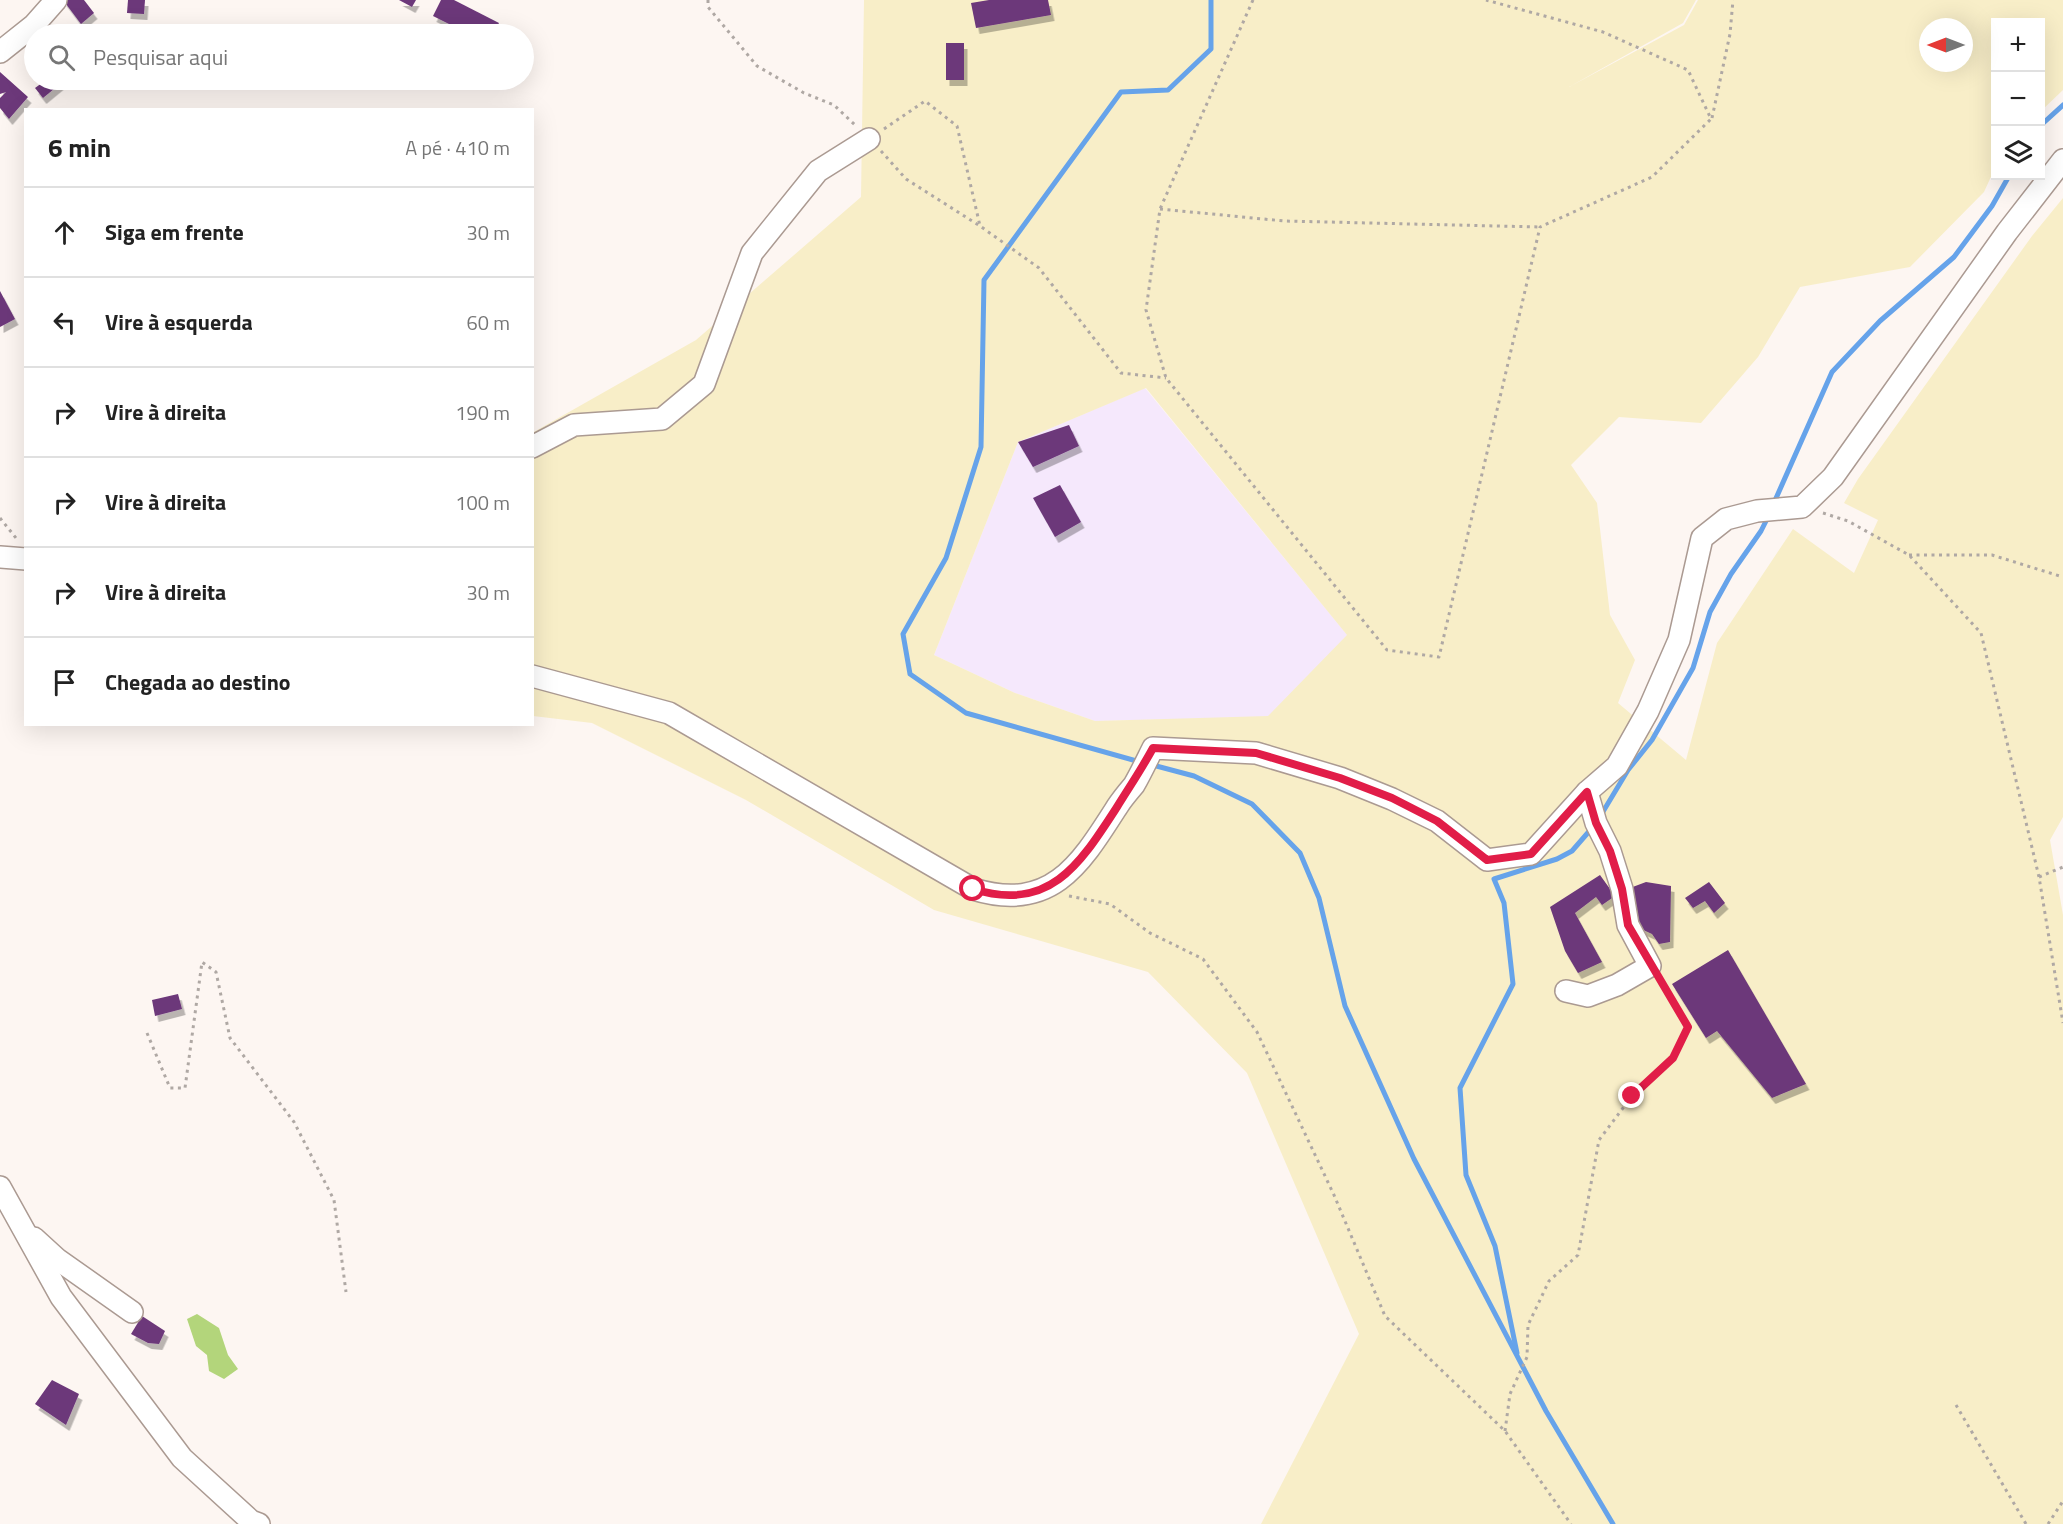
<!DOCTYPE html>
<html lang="pt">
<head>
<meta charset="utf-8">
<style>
  :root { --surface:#fff; --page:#f2f2f2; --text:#222; --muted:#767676; --line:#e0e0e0 }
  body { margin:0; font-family:"Titillium Web",sans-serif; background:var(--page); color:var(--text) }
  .controls { position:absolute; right:18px; top:18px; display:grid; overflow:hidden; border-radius:0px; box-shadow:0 6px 24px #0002 }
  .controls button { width:54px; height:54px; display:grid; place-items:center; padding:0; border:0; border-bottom:2px solid var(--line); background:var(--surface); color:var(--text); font:30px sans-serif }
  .compass { position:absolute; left:1919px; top:18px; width:54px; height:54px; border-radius:50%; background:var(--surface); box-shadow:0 6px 24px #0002; rotate:270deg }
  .stop { position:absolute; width:18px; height:18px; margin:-14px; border:4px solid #e11d48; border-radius:50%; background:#fff }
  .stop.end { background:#e11d48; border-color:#fff; box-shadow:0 2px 6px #0008 }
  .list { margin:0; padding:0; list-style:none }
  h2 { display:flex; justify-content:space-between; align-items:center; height:78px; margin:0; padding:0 24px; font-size:26px }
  h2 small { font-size:20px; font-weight:400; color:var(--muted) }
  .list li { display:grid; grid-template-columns:39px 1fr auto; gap:18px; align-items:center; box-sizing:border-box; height:90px; padding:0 24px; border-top:2px solid var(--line) }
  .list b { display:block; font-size:22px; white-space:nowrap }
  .list em { font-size:20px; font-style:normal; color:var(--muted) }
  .icon { flex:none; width:33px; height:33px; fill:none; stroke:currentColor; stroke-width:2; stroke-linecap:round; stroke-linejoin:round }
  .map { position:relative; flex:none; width:2063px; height:1524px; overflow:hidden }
  .search { position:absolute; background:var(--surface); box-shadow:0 6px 24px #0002; left:24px; top:24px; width:510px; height:66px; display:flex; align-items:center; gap:15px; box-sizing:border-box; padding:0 21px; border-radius:33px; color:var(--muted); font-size:22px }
  .panel { position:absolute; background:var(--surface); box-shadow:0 6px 24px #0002; left:24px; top:108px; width:510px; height:618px; border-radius:0px }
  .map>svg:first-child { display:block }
  .industrial { fill:#f5e8fc }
  .forest { fill:#b3d57b }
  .sand { fill:#f8eec8; fill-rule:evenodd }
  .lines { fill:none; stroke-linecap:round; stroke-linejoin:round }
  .stream { stroke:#66a3ea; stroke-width:5 }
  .building { fill:#6c377a; filter:url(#shadow) }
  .minor-casing { stroke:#ab9a92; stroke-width:24 }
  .path { stroke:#afa8a4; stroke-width:3; stroke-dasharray:3 4.5; stroke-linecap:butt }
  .minor { stroke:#fff; stroke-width:21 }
  .route { stroke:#e11d48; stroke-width:8 }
</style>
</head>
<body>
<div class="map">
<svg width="2063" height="1524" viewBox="0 0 2063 1524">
  <defs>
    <filter id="shadow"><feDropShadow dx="3.5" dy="6" stdDeviation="0" flood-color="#0004"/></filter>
  </defs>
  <rect width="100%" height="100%" fill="#fdf6f2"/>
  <polygon class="industrial" points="1145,388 1348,636 1268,717 1095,721 1015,693 934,655 1018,442"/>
  <polygon class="forest" points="197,1314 219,1328 228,1355 238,1369 224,1379 209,1371 207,1355 196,1346 187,1319"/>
  <path class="sand" d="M864 0H1696L1683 23 1569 87 1684 25 1698 0H2063V90L2041 111 2040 22H1996L1995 168 1984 192 1910 267 1800 287 1758 357 1701 423 1619 417 1571 465 1597 503 1610 615 1635 660 1618 703 1686 760 1717 643 1793 529 1854 573 1878 520 1844 503 1858 479 2032 236 2063 198V817L2050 840 2063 915V1524H1261L1359 1334 1247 1073 1148 972 934 910 746 800 592 723 533 716 532 433 696 340 861 197ZM1928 27H1964V63H1928ZM1146 388 1347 635 1268 716 1095 721 1015 693 934 655 1018 442Z"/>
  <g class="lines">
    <g class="stream">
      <polyline points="2040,126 2063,105"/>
      <polyline points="1773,505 1832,372 1880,321 1954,257 1992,206 2009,176"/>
      <polyline points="1140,762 966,713 910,674 903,634 946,558 981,447 984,280 1121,92 1168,90 1211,49 1211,0"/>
      <polyline points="1149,764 1194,776 1252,804 1300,853 1319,898 1345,1006 1414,1159 1546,1411 1613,1524"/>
      <polyline points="1601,815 1628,770 1652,740 1693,668 1710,612 1731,574 1761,531 1768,517"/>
      <polyline points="1517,1353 1495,1246 1466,1175 1460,1088 1513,984 1504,903 1494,879 1557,859 1572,851 1592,828"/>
    </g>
  </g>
  <g class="building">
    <polygon points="63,0 84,0 94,13 81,24"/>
    <polygon points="128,0 145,0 144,14 127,13"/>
    <polygon points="399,0 416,0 412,7"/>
    <polygon points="441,0 454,0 499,23 493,34 469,34 433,16"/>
    <polygon points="989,0 1048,0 1051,15 976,28 971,3"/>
    <polygon points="165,29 183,30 183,34 165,34"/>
    <rect x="946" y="43" width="18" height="37"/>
    <polygon points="0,72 28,97 9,119 0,108 0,98 6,92 0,94"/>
    <polygon points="46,80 56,80 60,84 43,98 35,88"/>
    <polygon points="0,291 15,319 0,327"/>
    <polygon points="1069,425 1079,446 1033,467 1018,442"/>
    <polygon points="1060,485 1081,522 1055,537 1033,498"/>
    <polygon points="1600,875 1615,896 1602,905 1596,897 1575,913 1602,962 1578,973 1565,951 1550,907"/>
    <polygon points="1646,882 1671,886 1670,942 1659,944 1652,934 1639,928 1630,888"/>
    <polygon points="1709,882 1725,903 1714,913 1705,901 1693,908 1685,898"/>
    <polygon points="1728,950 1806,1084 1772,1098 1717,1031 1706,1038 1672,984"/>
    <polygon points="178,994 182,1009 155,1016 152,1000"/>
    <polygon points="142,1316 165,1331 159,1344 148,1343 131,1334"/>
    <polygon points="52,1380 79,1394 66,1425 35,1404"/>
  </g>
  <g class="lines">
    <g class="minor-casing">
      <g id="minor">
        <polyline points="0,52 34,25 56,0"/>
        <polyline points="532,447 574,425 662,419 704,384 752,253 818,171 869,139"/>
        <polyline points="0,557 26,559"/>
        <path d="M532 676 669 713 973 889C1051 913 1080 865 1117 807 1122 799 1128 792 1134 785 1141 773 1147 760 1153 748L1256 753 1340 778 1392 799 1437 821 1487 860 1531 854 1587 792 1617 766 1648 711 1679 640 1702 538 1726 519 1757 511 1802 507 1833 477 2007 232 2063 160"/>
        <polyline points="1566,991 1588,996 1617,985 1650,966 1628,925 1622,889 1610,851 1596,823 1587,792"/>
        <polyline points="0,1187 61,1297 182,1458 251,1521 259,1524"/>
        <polyline points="34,1238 57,1259 132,1312"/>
      </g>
    </g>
    <g class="path">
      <polyline points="708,0 708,7 757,66 804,93 834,105 855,125"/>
      <polyline points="1253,0 1160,209 1146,310 1166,378 1387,650 1439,657 1540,227 1652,177 1711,119 1688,70 1603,32 1486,0"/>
      <polyline points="1712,118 1730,34 1733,0"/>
      <polyline points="884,129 925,101 957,126 980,226"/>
      <polyline points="881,151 906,179 980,226 1039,268 1121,373 1166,378"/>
      <polyline points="1160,209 1284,221 1540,227"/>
      <polyline points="1823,513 1848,521 1909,555 1981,633 2039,877 2063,1023"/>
      <polyline points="0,518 16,538"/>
      <polyline points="1909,555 1992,555 2063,577"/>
      <polyline points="2039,877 2063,867"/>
      <polyline points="1069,896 1110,904 1150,933 1203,959 1257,1032 1334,1195 1385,1316 1505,1431 1571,1524"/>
      <polyline points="147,1033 170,1088 185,1088 202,962 216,972 230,1038 294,1122 334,1200 346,1292"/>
      <polyline points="1956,1405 2026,1524"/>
      <polyline points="1505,1431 1510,1394 1527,1357 1528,1325 1549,1281 1578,1255 1599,1140 1632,1096 1673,1058 1688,1027 1660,981"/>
      <polyline points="2048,1524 2063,1501"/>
    </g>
    <use href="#minor" class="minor"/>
  </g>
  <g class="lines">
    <path class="route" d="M973 889C1050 913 1080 864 1117 807 1130 786 1141 770 1153 748L1256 753 1340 778 1392 798 1437 821 1487 860 1531 854 1587 792 1596 823 1610 851 1622 889 1628 925 1688 1027 1673 1058 1632 1096"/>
  </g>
</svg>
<div class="controls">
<button>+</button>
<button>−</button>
<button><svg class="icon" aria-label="layers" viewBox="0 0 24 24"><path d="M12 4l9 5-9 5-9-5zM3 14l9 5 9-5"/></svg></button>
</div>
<svg class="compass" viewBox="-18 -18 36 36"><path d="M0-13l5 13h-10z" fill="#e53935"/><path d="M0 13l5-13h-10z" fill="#767676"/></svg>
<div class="stop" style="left:973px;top:889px"></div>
<div class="stop end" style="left:1632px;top:1096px"></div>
<div class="search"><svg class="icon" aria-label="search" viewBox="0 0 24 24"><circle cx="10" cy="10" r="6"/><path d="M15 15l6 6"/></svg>Pesquisar aqui</div>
<section class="panel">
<h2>6 min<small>A pé · 410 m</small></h2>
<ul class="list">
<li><svg class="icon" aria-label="ahead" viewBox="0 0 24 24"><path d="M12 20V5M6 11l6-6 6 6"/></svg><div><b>Siga em frente</b></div><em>30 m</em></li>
<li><svg class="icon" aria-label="left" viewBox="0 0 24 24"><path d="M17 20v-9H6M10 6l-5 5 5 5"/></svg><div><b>Vire à esquerda</b></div><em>60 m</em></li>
<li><svg class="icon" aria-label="right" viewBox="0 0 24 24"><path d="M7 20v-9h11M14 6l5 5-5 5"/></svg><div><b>Vire à direita</b></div><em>190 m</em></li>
<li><svg class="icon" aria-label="right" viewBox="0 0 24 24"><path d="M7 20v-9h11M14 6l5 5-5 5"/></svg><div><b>Vire à direita</b></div><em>100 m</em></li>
<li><svg class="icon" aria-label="right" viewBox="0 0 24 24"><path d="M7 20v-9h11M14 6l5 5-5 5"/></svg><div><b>Vire à direita</b></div><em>30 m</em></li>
<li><svg class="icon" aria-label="arrive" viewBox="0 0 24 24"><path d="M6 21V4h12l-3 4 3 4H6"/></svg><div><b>Chegada ao destino</b></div></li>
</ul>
</section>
</div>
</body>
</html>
